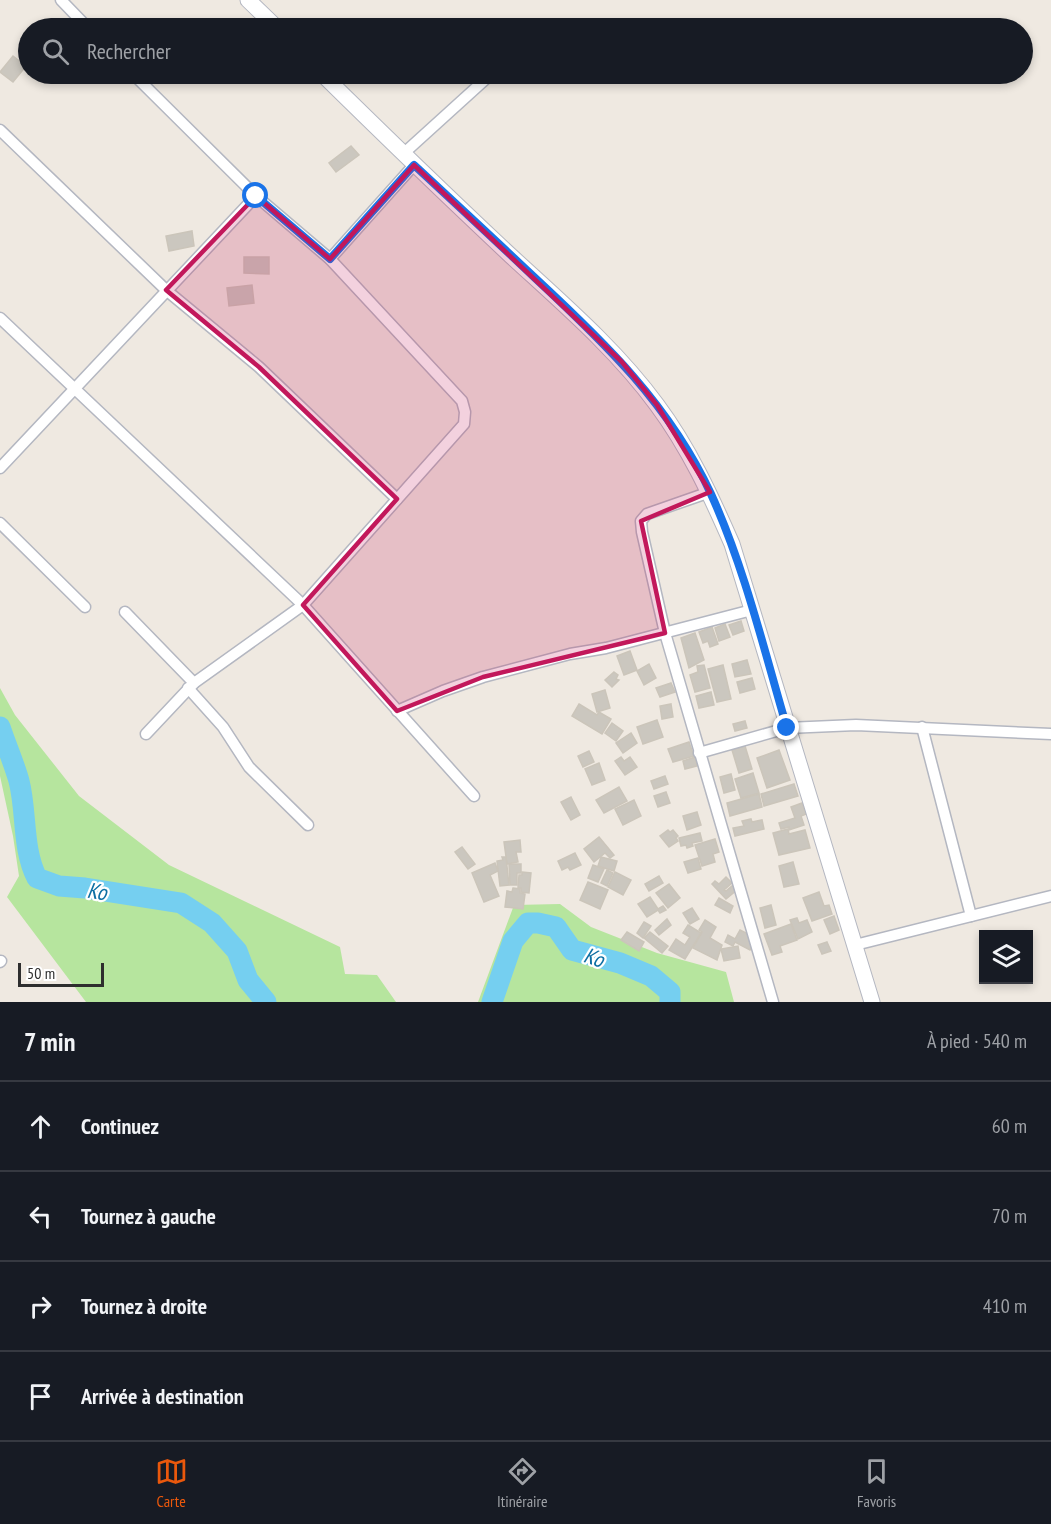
<!DOCTYPE html>
<html lang="fr">
<head>
<meta charset="utf-8">
<style>
  :root { --surface:#171b24; --page:#242831; --text:#f1f3f6; --muted:#9ea1a6; --line:#363941; --accent:#ea580c }
  body { margin:0; font-family:"PT Sans Narrow",sans-serif; background:var(--page); color:var(--text) }
  .controls { position:absolute; right:18px; bottom:18px; display:grid; overflow:hidden; border-radius:0px; box-shadow:0 3px 9px #0003 }
  .controls button { width:54px; height:54px; display:grid; place-items:center; padding:0; border:0; border-bottom:2px solid var(--line); background:var(--surface); color:var(--text); font:30px sans-serif }
  .scale { position:absolute; left:18px; bottom:15px; width:86px; box-sizing:border-box; padding-left:6px; border:3px solid #2e2e2e; border-top:0; font-size:16px; line-height:21px; white-space:nowrap; color:#2e2e2e; -webkit-text-stroke:4px #fff; paint-order:stroke }
  .stop { position:absolute; width:18px; height:18px; margin:-14px; border:4px solid #1a73e8; border-radius:50%; background:#fff }
  .stop.end { background:#1a73e8; border-color:#fff; box-shadow:0 2px 6px #0008 }
  .list { margin:0; padding:0; list-style:none }
  h2 { display:flex; justify-content:space-between; align-items:center; height:78px; margin:0; padding:0 24px; font-size:26px }
  h2 small { font-size:20px; font-weight:400; color:var(--muted) }
  .list li { display:grid; grid-template-columns:39px 1fr auto; gap:18px; align-items:center; box-sizing:border-box; height:90px; padding:0 24px; border-top:2px solid var(--line) }
  .list b { display:block; font-size:22px; white-space:nowrap }
  .list em { font-size:20px; font-style:normal; color:var(--muted) }
  .icon { flex:none; width:33px; height:33px; fill:none; stroke:currentColor; stroke-width:2; stroke-linecap:round; stroke-linejoin:round }
  .map { position:relative; flex:none; width:1051px; height:1002px; overflow:hidden }
  .search { position:absolute; background:var(--surface); box-shadow:0 3px 9px #0003; left:18px; right:18px; top:18px; height:66px; display:flex; align-items:center; gap:15px; box-sizing:border-box; padding:0 21px; border-radius:33px; color:var(--muted); font-size:22px }
  .sheet { height:438px; background:var(--surface) }
  nav { display:flex; justify-content:space-around; align-items:center; box-sizing:border-box; height:84px; border-top:2px solid var(--line); background:var(--surface); font-size:16px; color:var(--muted) }
  nav a { display:grid; justify-items:center; gap:3px }
  nav .on { color:var(--accent) }
  .map>svg:first-child { display:block }
  .green { fill:#b6e59e }
  .lines { fill:none; stroke-linecap:round; stroke-linejoin:round }
  .river { stroke:#75cff0; stroke-width:21 }
  .building { fill:#cbc7bf; stroke:#cbc5ba; stroke-width:1.5 }
  .minor-casing { stroke:#b4b7c1; stroke-width:13 }
  .secondary-casing { stroke:#b4b7c1; stroke-width:17 }
  .minor { stroke:#fff; stroke-width:10 }
  .secondary { stroke:#fff; stroke-width:15 }
  .route { stroke:#1a73e8; stroke-width:8 }
  .marked { fill:#c2185b; fill-opacity:0.2; stroke:#c2185b; stroke-width:4.5; stroke-linejoin:round }
  .labels { text-anchor:middle; stroke-width:4.5; stroke-linejoin:round; paint-order:stroke }
  .water-label { font-size:22px; font-style:italic; fill:#0d6fa3; stroke:#fff }
</style>
</head>
<body>
<div class="map">
<svg width="1051" height="1002" viewBox="0 0 1051 1002">
  <rect width="100%" height="100%" fill="#efe9e1"/>
  <g class="green">
    <polygon points="0,688 15,715 79,796 169,865 340,947 345,974 377,975 396,1002 86,1002 7,897 19,876 13,836 0,776"/>
    <polygon points="560,904 591,927 657,953 726,972 734,1002 478,1002 514,905"/>
  </g>
  <g class="lines">
    <g class="river">
      <path d="M0 727C6 745 14 763 19 781 27 812 22 849 37 878L59 886 85 888 181 903 212 923 237 951 248 980 266 1002"/>
      <polyline points="492,1002 513,941 528,923 538,923 556,927 572,950 620,963 651,976 670,992 670,1002"/>
    </g>
  </g>
  <g class="building">
    <polygon points="13,56 26,66 13,82 0,72"/>
    <polygon points="351,146 359,155 336,172 329,163"/>
    <polygon points="192,231 194,246 169,251 166,236"/>
    <polygon points="244,257 269,257 269,274 244,273"/>
    <polygon points="252,285 254,303 229,306 227,288"/>
    <polygon points="741,621 744,631 733,635 729,625"/>
    <polygon points="725,624 730,637 719,641 715,628"/>
    <polygon points="712,627 718,644 710,647 708,641 703,643 699,632"/>
    <polygon points="695,633 704,660 689,668 681,638"/>
    <polygon points="630,651 637,670 624,675 617,656"/>
    <polygon points="747,660 751,674 735,677 732,664"/>
    <polygon points="649,664 656,678 644,685 637,671"/>
    <polygon points="704,665 710,688 695,692 690,675 698,672 697,666"/>
    <polygon points="723,665 731,699 717,702 708,669"/>
    <polygon points="614,672 618,675 616,679 619,680 612,687 605,680"/>
    <polygon points="752,678 755,689 740,693 737,682"/>
    <polygon points="671,683 675,692 660,697 656,688"/>
    <polygon points="605,690 610,708 597,712 592,694"/>
    <polygon points="711,692 714,705 699,708 696,696"/>
    <polygon points="579,704 597,715 599,712 611,719 602,734 572,716"/>
    <polygon points="671,704 673,717 662,719 660,706"/>
    <polygon points="657,720 663,737 643,744 637,727"/>
    <polygon points="745,721 747,728 735,731 733,724"/>
    <polygon points="612,723 623,731 616,741 605,733"/>
    <polygon points="631,733 637,743 623,753 616,743"/>
    <polygon points="689,742 694,756 673,762 668,749"/>
    <polygon points="745,746 752,769 739,773 732,750"/>
    <polygon points="779,750 790,780 767,788 757,758"/>
    <polygon points="589,751 594,762 583,767 578,756"/>
    <polygon points="621,757 624,761 630,757 637,767 625,775 615,761"/>
    <polygon points="695,757 697,766 685,769 683,761"/>
    <polygon points="599,763 605,780 592,785 585,769"/>
    <polygon points="753,773 759,793 741,798 735,779"/>
    <polygon points="731,774 735,790 724,793 720,777"/>
    <polygon points="665,776 668,784 654,789 651,781"/>
    <polygon points="794,784 798,796 764,806 761,794"/>
    <polygon points="619,787 627,801 604,813 596,800"/>
    <polygon points="666,792 670,803 658,807 654,796"/>
    <polygon points="759,794 762,807 730,816 727,803"/>
    <polygon points="571,797 580,815 571,820 561,802"/>
    <polygon points="634,800 641,816 623,825 615,809"/>
    <polygon points="802,803 806,814 801,816 804,825 789,830 789,827 781,829 779,823 795,818 791,807"/>
    <polygon points="697,812 701,825 687,830 683,816"/>
    <polygon points="751,819 752,822 762,820 764,829 735,836 733,828 744,826 742,821"/>
    <polygon points="788,829 789,834 805,830 810,848 779,855 773,833"/>
    <polygon points="668,830 670,832 673,830 678,836 676,838 678,841 669,847 660,836"/>
    <polygon points="700,833 702,841 692,843 693,846 687,848 686,845 681,846 679,838"/>
    <polygon points="599,837 614,855 610,858 605,853 594,862 584,849"/>
    <polygon points="715,839 719,852 713,854 715,862 702,866 695,845"/>
    <polygon points="520,840 521,852 516,852 518,862 507,864 504,842"/>
    <polygon points="462,847 475,864 468,869 455,852"/>
    <polygon points="575,853 581,865 570,870 568,867 562,870 558,861"/>
    <polygon points="502,857 506,857 509,885 500,886 497,861 503,860"/>
    <polygon points="601,857 617,861 614,871 598,866"/>
    <polygon points="698,858 701,869 688,873 684,862"/>
    <polygon points="793,862 799,884 784,887 779,866"/>
    <polygon points="495,863 498,871 490,875 499,896 484,902 472,873"/>
    <polygon points="509,864 521,864 521,873 517,873 517,885 510,885"/>
    <polygon points="593,865 604,869 598,882 588,878"/>
    <polygon points="607,870 613,873 607,886 601,883"/>
    <polygon points="522,872 531,873 529,893 521,892 521,888 518,888 519,875 522,875"/>
    <polygon points="615,872 631,880 623,895 608,887"/>
    <polygon points="659,876 663,883 649,891 645,884"/>
    <polygon points="726,877 732,883 724,890 726,891 733,885 737,890 726,899 712,884 715,881 719,884"/>
    <polygon points="588,882 608,890 600,909 580,900"/>
    <polygon points="669,884 680,898 668,908 656,893"/>
    <polygon points="513,888 520,889 520,893 525,894 523,909 505,907 507,891 512,892"/>
    <polygon points="819,892 824,906 829,905 832,914 812,921 803,898"/>
    <polygon points="650,897 658,909 663,906 666,910 660,913 658,910 647,917 638,904"/>
    <polygon points="719,898 733,906 730,913 715,905"/>
    <polygon points="771,905 776,925 765,928 760,908"/>
    <polygon points="692,908 699,919 690,924 683,913"/>
    <polygon points="834,916 839,930 830,934 824,920"/>
    <polygon points="797,918 799,923 807,920 812,932 798,939 790,920"/>
    <polygon points="667,919 671,925 659,935 655,930"/>
    <polygon points="705,920 716,927 710,938 722,945 717,960 693,948 702,932 699,930"/>
    <polygon points="644,922 651,926 643,938 637,933"/>
    <polygon points="791,924 797,940 780,946 782,952 772,955 764,934"/>
    <polygon points="688,925 701,933 685,959 669,950 676,939 685,945 690,937 683,933"/>
    <polygon points="740,930 756,938 750,950 735,942 733,946 725,942 728,935 735,939"/>
    <polygon points="627,932 644,942 639,951 621,940"/>
    <polygon points="650,932 668,946 662,953 644,938"/>
    <polygon points="827,942 831,951 822,954 818,945"/>
    <polygon points="738,946 740,958 724,961 721,949"/>
  </g>
  <g class="lines">
    <g class="minor-casing">
      <g id="minor">
        <polyline points="61,0 88,28"/>
        <polyline points="133,74 256,196 330,259 462,401 465,412 464,424 303,605 194,683 146,734"/>
        <polyline points="0,130 166,290 259,367 397,499"/>
        <polyline points="403,154 489,76"/>
        <polyline points="330,259 414,165"/>
        <polyline points="0,318 303,605 474,796"/>
        <polyline points="0,468 256,196"/>
        <polyline points="710,492 647,514 641,521 642,532 665,633 773,1002"/>
        <polyline points="0,523 85,607"/>
        <polyline points="125,612 194,683"/>
        <polyline points="188,688 223,727 249,767 308,825"/>
        <polyline points="397,711 443,691 483,677 570,654 606,648 752,610"/>
        <polyline points="922,727 971,916"/>
        <polyline points="699,753 787,728 856,725 1051,734"/>
        <polyline points="855,945 1051,896"/>
        <polyline points="0,962 1,961"/>
      </g>
    </g>
    <g class="secondary-casing">
      <g id="secondary">
        <polyline points="248,0 277,28"/>
        <path d="M322 74C384 135 447 196 511 256 562 303 616 349 657 405 689 448 711 496 732 544L872 1002"/>
      </g>
    </g>
    <use href="#minor" class="minor"/>
    <use href="#secondary" class="secondary"/>
  </g>
  <g class="lines">
    <path class="route" d="M256 196 330 259 414 165C454 202 494 239 534 277 604 342 670 405 711 494 745 569 764 650 787 728"/>
  </g>
  <path class="marked" d="M414 165 622 362 657 405 710 492 641 521 665 633 483 677 397 711 303 605 397 499 259 367 166 290 256 196 330 259Z"/>
  <g class="labels">
    <g class="water-label">
      <text transform="translate(97 891) rotate(8)" y="8">Ko</text>
      <text transform="translate(594 957) rotate(18)" y="8">Ko</text>
    </g>
  </g>
</svg>
<div class="controls">
<button><svg class="icon" aria-label="layers" viewBox="0 0 24 24"><path d="M12 4l9 5-9 5-9-5zM3 14l9 5 9-5"/></svg></button>
</div>
<div class="scale">50 m</div>
<div class="stop" style="left:256px;top:196px"></div>
<div class="stop end" style="left:787px;top:728px"></div>
<div class="search"><svg class="icon" aria-label="search" viewBox="0 0 24 24"><circle cx="10" cy="10" r="6"/><path d="M15 15l6 6"/></svg>Rechercher</div>
</div>
<section class="sheet">
<h2>7 min<small>À pied · 540 m</small></h2>
<ul class="list">
<li><svg class="icon" aria-label="ahead" viewBox="0 0 24 24"><path d="M12 20V5M6 11l6-6 6 6"/></svg><div><b>Continuez</b></div><em>60 m</em></li>
<li><svg class="icon" aria-label="left" viewBox="0 0 24 24"><path d="M17 20v-9H6M10 6l-5 5 5 5"/></svg><div><b>Tournez à gauche</b></div><em>70 m</em></li>
<li><svg class="icon" aria-label="right" viewBox="0 0 24 24"><path d="M7 20v-9h11M14 6l5 5-5 5"/></svg><div><b>Tournez à droite</b></div><em>410 m</em></li>
<li><svg class="icon" aria-label="arrive" viewBox="0 0 24 24"><path d="M6 21V4h12l-3 4 3 4H6"/></svg><div><b>Arrivée à destination</b></div></li>
</ul>
</section>
<nav>
<a class="on"><svg class="icon" aria-label="map" viewBox="0 0 24 24"><path d="M3 6l6-2 6 2 6-2v14l-6 2-6-2-6 2zM9 4v14M15 6v14"/></svg>Carte</a>
<a><svg class="icon" aria-label="directions" viewBox="0 0 24 24"><path d="M12 3l9 9-9 9-9-9zM9 14v-3h6M13 9l2 2-2 2"/></svg>Itinéraire</a>
<a><svg class="icon" aria-label="saved" viewBox="0 0 24 24"><path d="M7 4h10v16l-5-4-5 4z"/></svg>Favoris</a>
</nav>
</body>
</html>
